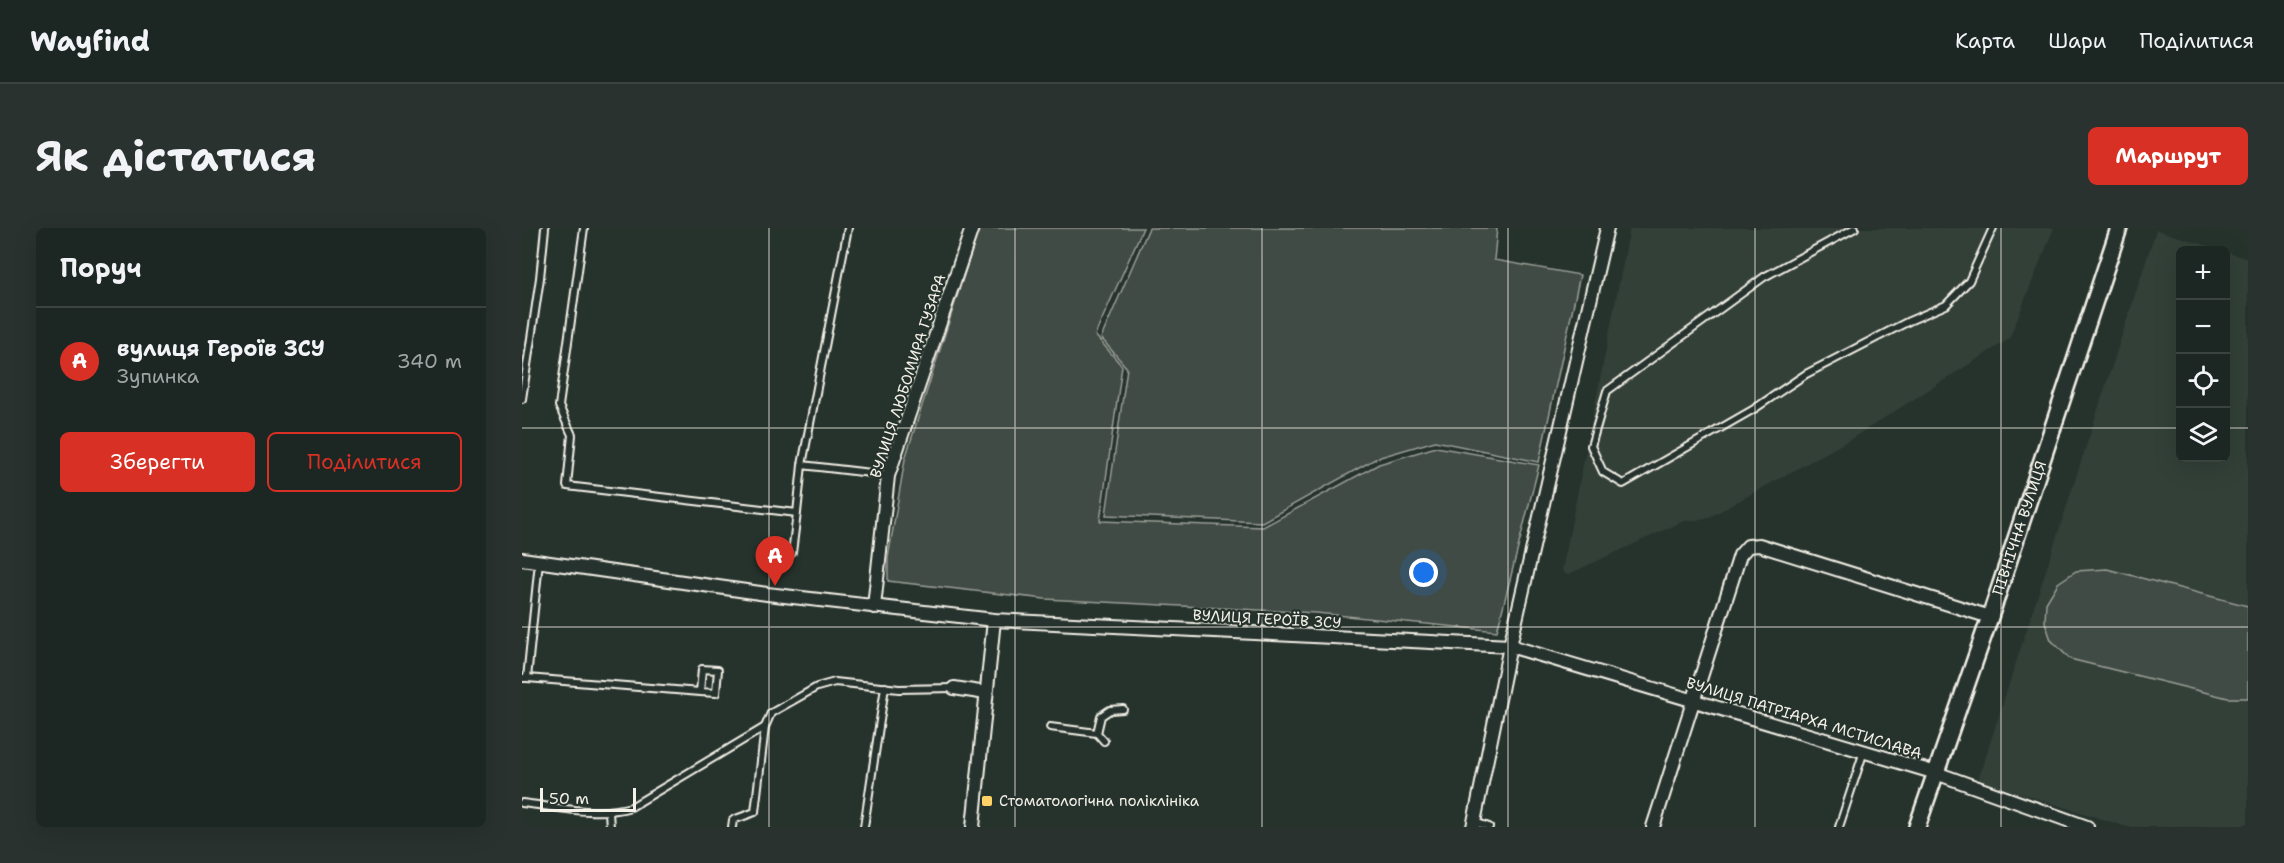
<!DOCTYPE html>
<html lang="uk">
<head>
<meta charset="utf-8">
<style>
  :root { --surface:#1c2622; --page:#29322f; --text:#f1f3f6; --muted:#a0a5a5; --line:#3a4340; --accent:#d93025 }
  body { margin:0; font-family:"Shantell Sans",sans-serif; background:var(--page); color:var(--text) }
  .controls { position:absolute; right:18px; top:18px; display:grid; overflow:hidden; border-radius:9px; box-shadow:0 6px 24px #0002 }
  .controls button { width:54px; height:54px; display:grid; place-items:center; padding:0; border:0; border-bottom:2px solid var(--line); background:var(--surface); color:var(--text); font:30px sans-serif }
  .scale { position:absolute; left:18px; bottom:15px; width:96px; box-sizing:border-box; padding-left:6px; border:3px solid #f4f1e8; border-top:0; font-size:16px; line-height:21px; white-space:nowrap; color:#f4f1e8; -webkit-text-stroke:4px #26332d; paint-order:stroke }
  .you { position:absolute; left:902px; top:345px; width:21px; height:21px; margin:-15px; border:4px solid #fff; border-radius:50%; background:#1a73e8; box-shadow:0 0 0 9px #1a73e833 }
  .badge { display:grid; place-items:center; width:39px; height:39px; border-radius:50%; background:var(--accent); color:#fff; font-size:20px; font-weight:700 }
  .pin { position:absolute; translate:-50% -50px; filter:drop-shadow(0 2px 3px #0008) }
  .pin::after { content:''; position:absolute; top:32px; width:21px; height:18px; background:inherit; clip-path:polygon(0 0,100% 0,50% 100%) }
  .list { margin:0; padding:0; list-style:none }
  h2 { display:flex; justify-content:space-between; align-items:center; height:78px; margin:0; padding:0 24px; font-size:26px }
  h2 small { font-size:20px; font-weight:400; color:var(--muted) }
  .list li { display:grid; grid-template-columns:39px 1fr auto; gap:18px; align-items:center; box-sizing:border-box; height:108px; padding:0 24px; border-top:2px solid var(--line) }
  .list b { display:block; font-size:22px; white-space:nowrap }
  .list p { margin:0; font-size:20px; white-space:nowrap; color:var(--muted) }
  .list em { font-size:20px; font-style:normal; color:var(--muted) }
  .actions { display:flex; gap:12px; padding:18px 24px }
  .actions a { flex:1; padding:14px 0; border:2px solid var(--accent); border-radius:9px; text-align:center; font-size:21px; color:var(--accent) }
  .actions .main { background:var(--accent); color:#fff }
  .icon { flex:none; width:33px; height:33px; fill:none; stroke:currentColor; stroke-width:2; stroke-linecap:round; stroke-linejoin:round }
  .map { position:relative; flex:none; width:1726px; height:599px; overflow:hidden; border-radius:9px }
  header { display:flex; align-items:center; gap:36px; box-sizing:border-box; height:84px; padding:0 30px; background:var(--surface); border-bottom:2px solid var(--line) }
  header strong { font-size:28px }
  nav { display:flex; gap:33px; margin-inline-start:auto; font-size:21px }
  .intro { display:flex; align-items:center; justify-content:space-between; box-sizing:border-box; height:144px; padding:0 36px }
  h1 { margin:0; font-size:42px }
  .button { padding:15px 27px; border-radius:9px; background:var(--accent); color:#fff; font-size:21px; font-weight:700 }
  main { display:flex; gap:36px; padding:0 36px }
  aside { flex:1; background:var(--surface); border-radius:9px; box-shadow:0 6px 24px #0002 }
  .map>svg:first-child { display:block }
  .built { fill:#333f39 }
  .green { fill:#414b45; stroke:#9a9e96; stroke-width:1.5 }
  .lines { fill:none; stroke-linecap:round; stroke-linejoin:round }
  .service-casing { stroke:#f4f1e8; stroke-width:10 }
  .minor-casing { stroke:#f4f1e8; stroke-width:16 }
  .tertiary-casing { stroke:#f4f1e8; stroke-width:20 }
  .service { stroke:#26332d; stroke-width:6 }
  .minor { stroke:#26332d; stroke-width:12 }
  .tertiary { stroke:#26332d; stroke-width:15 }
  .grid { fill:none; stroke:#f4f1e8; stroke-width:1.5; stroke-opacity:0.55 }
  .poi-dot { fill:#ffd166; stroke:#26332d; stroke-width:2 }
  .labels { text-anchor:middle; stroke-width:4.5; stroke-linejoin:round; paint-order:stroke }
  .street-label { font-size:15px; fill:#f4f1e8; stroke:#26332d }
  .poi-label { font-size:15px; fill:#f4f1e8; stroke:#26332d; text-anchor:start }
</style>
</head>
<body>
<header>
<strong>Wayfind</strong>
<nav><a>Карта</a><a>Шари</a><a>Поділитися</a></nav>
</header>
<div class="intro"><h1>Як дістатися</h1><a class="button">Маршрут</a></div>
<main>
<aside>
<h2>Поруч<small></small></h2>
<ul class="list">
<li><span class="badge">A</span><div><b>вулиця Героїв ЗСУ</b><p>Зупинка</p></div><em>340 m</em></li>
</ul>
<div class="actions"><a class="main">Зберегти</a><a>Поділитися</a></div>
</aside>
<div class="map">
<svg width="1726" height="599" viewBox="0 0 1726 599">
  <rect width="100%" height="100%" fill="#26332d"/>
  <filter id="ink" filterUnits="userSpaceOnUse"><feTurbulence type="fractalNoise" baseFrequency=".0167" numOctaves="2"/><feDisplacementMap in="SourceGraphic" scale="12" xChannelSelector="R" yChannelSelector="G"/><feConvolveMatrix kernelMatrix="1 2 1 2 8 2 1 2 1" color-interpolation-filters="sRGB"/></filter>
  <g filter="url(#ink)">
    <g class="built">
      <polygon points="1108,0 1532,0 1487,111 1329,211 1184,291 1162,293 1045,347 1040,343"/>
      <polygon points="1634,2 1700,22 1658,22 1658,230 1704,230 1704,24 1726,31 1726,599 1605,599 1456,552"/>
    </g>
    <g class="green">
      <polygon points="457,0 621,0 573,107 600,138 578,293 741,299 857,236 914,219 1017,237 975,403 794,385 523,371 366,353 366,330 383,231"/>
      <polygon points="627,0 975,0 972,32 1058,47 1017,234 913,213 855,230 740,294 584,287 605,140 579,110"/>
      <polygon points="1585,341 1726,378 1726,470 1706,470 1548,431 1529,412 1523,394 1524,375 1536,355 1554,343"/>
    </g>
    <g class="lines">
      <g class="service-casing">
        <g id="service">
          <polyline points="62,0 37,178 50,207 45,258 275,285 280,237 366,247"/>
          <polyline points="1333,0 1242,49 1085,163 1069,218 1081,244 1101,256 1232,181 1284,146 1387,93 1424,77 1447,53 1471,0"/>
          <polyline points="0,171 18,50 23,0"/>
          <polyline points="280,237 326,0"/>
          <polyline points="270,325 275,285"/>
          <polyline points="0,450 5,450 17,334"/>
          <polyline points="5,450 178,464 194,465 196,442 180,441 178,464"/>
          <polyline points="528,499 575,505"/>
          <polyline points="582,513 575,505 579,488 588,482 601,481"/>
          <path d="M0 575C35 579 75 589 109 579L243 499"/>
          <polyline points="87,584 88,599"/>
          <polyline points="953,594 967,599"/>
          <polyline points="210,599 211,592 233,584 243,499 249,485 295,459 313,454 377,461 432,460"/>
          <polyline points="342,599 363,459"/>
          <polyline points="1317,599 1342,523"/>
        </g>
      </g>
      <g class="minor-casing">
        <g id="minor">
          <polyline points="0,331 245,366 472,392 988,418 1414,545 1565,599"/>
          <polyline points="352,379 366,248 450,0"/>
          <polyline points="432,460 464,465"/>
          <polyline points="451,599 472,392"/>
          <polyline points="951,599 988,418 1085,0"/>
          <polyline points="1131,599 1218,327 1226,318 1237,317 1468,389"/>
        </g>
      </g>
      <g class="tertiary-casing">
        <g id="tertiary">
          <path id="s1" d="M1395 599 1468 389 1597 0"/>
        </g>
      </g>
      <use href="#service" class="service"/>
      <use href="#minor" class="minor"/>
      <use href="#tertiary" class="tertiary"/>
    </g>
  </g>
  <path class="grid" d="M247 0V599M493 0V599M740 0V599M986 0V599M1233 0V599M1479 0V599M0 200H1658M1704 200H1726M0 399H1726"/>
  <rect class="poi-dot" x="459" y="567" width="12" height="12" rx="3"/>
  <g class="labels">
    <g class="street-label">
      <text transform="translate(386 148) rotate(-72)" y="5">ВУЛИЦЯ ЛЮБОМИРА ГУЗАРА</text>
      <text dy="5" stroke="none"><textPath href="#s1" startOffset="316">ПІВНІЧНА ВУЛИЦЯ</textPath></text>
      <text transform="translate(745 391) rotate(3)" y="5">ВУЛИЦЯ ГЕРОЇВ ЗСУ</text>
      <text transform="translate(1282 490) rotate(17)" y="5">ВУЛИЦЯ ПАТРІАРХА МСТИСЛАВА</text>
    </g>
    <g class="poi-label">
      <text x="477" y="578">Стоматологічна поліклініка</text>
    </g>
  </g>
</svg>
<div class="controls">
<button>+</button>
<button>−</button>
<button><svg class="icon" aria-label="locate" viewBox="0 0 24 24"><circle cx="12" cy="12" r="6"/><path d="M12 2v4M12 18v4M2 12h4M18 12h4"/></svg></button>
<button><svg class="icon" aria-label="layers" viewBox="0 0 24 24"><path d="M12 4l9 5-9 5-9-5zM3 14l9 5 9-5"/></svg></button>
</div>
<div class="scale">50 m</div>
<div class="you"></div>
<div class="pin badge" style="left:253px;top:358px">A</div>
</div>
</main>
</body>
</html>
